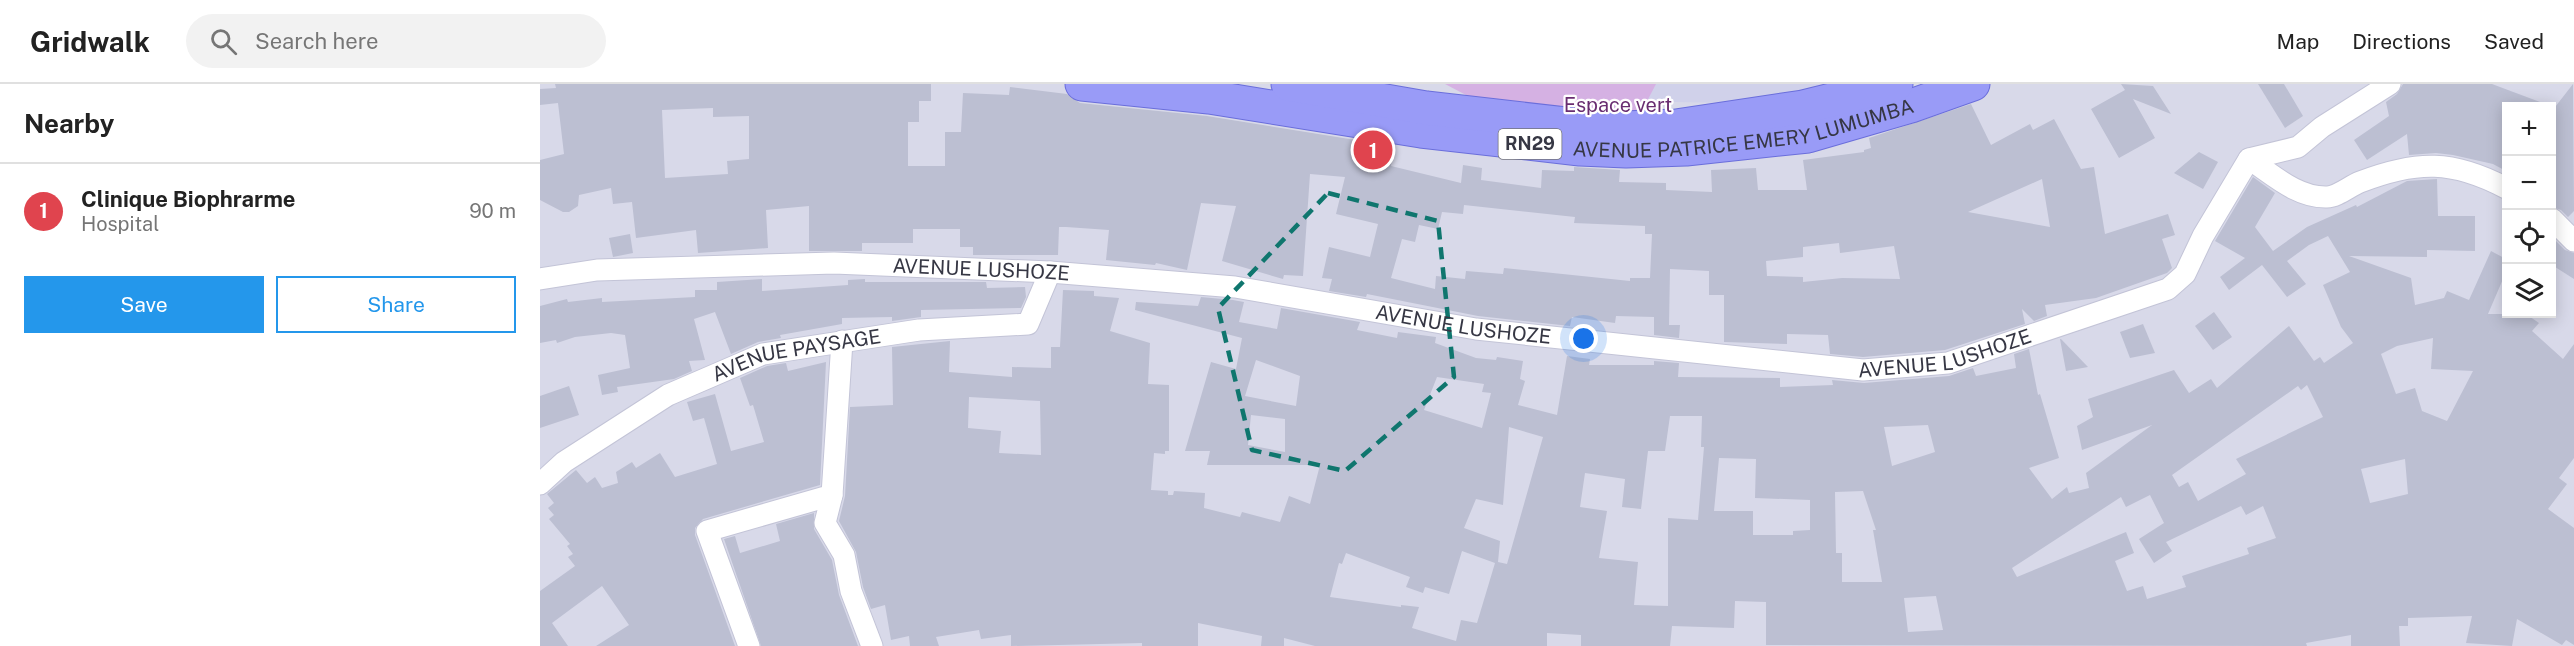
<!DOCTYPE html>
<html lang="en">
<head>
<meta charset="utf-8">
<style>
  :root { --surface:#fff; --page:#f2f2f2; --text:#222; --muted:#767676; --line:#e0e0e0; --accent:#2497eb }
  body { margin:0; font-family:"Public Sans",sans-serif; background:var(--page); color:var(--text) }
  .controls { position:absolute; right:18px; top:18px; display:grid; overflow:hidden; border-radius:0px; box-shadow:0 3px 15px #0003 }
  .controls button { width:54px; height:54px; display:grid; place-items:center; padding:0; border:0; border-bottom:2px solid var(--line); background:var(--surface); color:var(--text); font:30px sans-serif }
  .you { position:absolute; left:1044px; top:255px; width:21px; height:21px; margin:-15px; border:4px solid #fff; border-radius:50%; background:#1a73e8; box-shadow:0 0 0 9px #1a73e833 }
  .badge { display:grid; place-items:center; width:39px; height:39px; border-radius:50%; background:var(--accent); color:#fff; font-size:20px; font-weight:700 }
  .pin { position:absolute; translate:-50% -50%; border:3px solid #fff; box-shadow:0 2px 6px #0006 }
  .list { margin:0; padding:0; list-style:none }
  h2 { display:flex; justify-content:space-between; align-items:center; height:78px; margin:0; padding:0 24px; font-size:26px }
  h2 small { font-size:20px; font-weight:400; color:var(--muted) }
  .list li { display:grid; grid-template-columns:39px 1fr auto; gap:18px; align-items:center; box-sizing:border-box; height:96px; padding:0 24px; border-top:2px solid var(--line) }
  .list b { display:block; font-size:22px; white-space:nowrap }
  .list p { margin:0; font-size:20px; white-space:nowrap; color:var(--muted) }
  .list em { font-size:20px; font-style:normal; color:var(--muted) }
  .actions { display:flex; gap:12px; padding:18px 24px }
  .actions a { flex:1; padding:14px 0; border:2px solid var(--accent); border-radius:0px; text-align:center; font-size:21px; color:var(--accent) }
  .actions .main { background:var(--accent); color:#fff }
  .icon { flex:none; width:33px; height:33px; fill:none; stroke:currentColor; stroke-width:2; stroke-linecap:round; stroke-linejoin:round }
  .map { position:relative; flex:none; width:2034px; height:562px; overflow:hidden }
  header { display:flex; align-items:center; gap:36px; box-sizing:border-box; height:84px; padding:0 30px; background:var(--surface); border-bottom:2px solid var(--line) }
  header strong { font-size:28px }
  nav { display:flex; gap:33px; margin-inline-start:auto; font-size:21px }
  .search { width:420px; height:54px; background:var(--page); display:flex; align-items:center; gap:15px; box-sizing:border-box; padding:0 21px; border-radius:33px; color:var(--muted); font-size:22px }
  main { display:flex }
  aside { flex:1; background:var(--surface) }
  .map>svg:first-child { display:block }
  .residential { fill:#d8d9e9; fill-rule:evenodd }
  .education { fill:#d0d1ea }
  .green { fill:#d5b1e3 }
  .building { fill:#bcbfd2; fill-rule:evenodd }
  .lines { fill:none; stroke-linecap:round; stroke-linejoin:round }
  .minor-casing { stroke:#c3c4d7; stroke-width:23 }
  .primary-casing { stroke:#6a6edb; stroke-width:35 }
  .minor { stroke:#fff; stroke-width:21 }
  .primary { stroke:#999bf7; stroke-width:33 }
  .marked { fill:none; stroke:#0f766e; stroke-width:4.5; stroke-dasharray:12 8; stroke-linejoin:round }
  .labels { text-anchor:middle; stroke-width:4.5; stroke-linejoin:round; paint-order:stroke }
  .shield { fill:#fff; stroke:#72737c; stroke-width:1.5 }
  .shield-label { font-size:18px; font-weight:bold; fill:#363744 }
  .park-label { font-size:20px; fill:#692d71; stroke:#fff }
  .street-label { font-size:20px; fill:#363744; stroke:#fff }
</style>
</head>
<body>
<header>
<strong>Gridwalk</strong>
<div class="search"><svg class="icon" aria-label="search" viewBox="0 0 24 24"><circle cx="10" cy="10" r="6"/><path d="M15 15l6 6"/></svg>Search here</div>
<nav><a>Map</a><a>Directions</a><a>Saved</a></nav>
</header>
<main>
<aside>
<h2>Nearby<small></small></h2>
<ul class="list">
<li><span class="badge" style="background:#e0444e">1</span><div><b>Clinique Biophrarme</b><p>Hospital</p></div><em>90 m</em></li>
</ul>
<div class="actions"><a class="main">Save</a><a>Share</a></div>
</aside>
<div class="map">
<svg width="2034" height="562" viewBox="0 0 2034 562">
  <rect width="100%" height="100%" fill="#e6e6f1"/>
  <path class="residential" d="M0 0H2034V562H0ZM1966 22H2012V230H1966Z"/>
  <polygon class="education" points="965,0 1324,0 1249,20 1074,17"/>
  <polygon class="green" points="905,0 1116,0 1093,44 968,33"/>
  <g class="building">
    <path d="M15 0H391V17H379V38H368V82H405V48H421L423 9 469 11 470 3 527 10 540 19 667 32 853 62 851 82 921 99 923 81 942 84 941 96 1001 104 1002 86 1034 87V83L1080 86 1079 98 1126 99V106L1172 108 1171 86 1216 84 1218 106H1267L1263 76 1324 68V66L1331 64 1329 54 1431 20 1451 61 1490 40 1493 46 1514 35 1541 85 1554 83 1565 150 1628 130 1635 151 1622 155 1632 184 1627 189 1556 214 1505 221 1507 232 1494 237 1482 225 1485 240 1405 266 1323 273 1290 270 1288 251 1247 250V260L1184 258V211H1169V187L1130 185 1129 241H1140L1139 254 1114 251V233L1076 232 1075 239 1032 233 1030 242 938 232 827 210 826 213 789 207 792 195 782 194 789 163 830 173 838 140 796 130 805 93 770 90 763 192 744 191 743 195 682 177 696 122 661 119 647 186 616 179 615 181 566 176 569 146 526 143H519L518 171H433V163H420V145H373V159H322V167H269V122L226 126 228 164 158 169 156 146 96 154 92 118 73 120 71 104 39 111 38 122 29 128H23L0 116V76L24 70 18 19 0 21V5L16 4ZM173 24V33L209 32V75L187 77 188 90 125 94 122 26ZM1502 95 1510 143 1428 128ZM924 121 1035 133 1034 139 1105 142V150H1112L1110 194H1090V197L964 184 963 190 926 187 925 195 896 192 895 205 851 194 862 155 875 158 879 141 898 145 902 128 923 130ZM1299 159 1300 169 1354 162 1360 195 1302 194 1263 198V193L1227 192 1226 177 1263 173V163Z"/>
    <polygon points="1581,0 1613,2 1631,30 1593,15 1615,54 1579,74 1551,25 1585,6"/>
    <polygon points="1718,0 1744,0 1763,32 1745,44"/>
    <polygon points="1863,0 1952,0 2008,21 1966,22 1966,87 1953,80 1913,71 1896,69 1869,71 1867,50 1827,76 1814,56 1849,32 1846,18 1857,10"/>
    <polygon points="2033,0 2034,127 2028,133 2021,126 2012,123 2012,27"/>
    <polygon points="1659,68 1678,78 1663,105 1634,89"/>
    <path d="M1713 93 1735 109 1715 143 1733 167 1767 143 1816 121 1817 123 1867 97 1897 95 1898 132H1935V167L1887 166V173L1809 172 1871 194 1875 221 1904 214 1907 207 1929 216 1951 167 1966 175V188L1948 230H1986L1999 239 1992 247 2023 275 2034 260V374L2019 394 2027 400 2008 425 2034 444V561L2026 556 2022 561 1977 535 1972 562 1926 559 1932 532 1868 534V542H1859L1860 562H1811V551L1766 559 1767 562 1226 561V518L1195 517 1194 544 1132 542 1130 562H1041V551L1007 549V562H775L744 554V562H721L722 552 658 539V562H602V559L471 562V551L441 555 439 546 396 553 399 562H370L369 552 351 556 345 521 331 525 323 503 316 468 299 437 305 412 310 323 353 321 352 263 410 257 409 288 472 293V283L511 284V263H520L523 206 554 207V212L579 214 570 247 610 259 608 300 629 301V367H625V370L614 369 611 406 628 407V411H633L634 407 665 409 664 424 700 433 702 428 740 438 749 412 770 420 780 381H667L670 367H645L671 278 696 285 702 254 595 226 596 218 658 222 661 213 693 216 704 218 699 238 737 245 741 224 820 238 817 246 857 254 858 248 896 253 895 259 936 274 956 276 957 273 983 277 980 295 985 297 978 321 1017 331 1027 272 1050 275 1049 281H1114V277L1139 279 1138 293 1240 294V303L1293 301 1292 296 1324 299 1409 292 1433 284 1436 292 1476 284 1474 270 1489 265 1498 311 1500 310 1519 374 1489 384 1512 415 1527 403 1529 409 1549 404 1546 389 1612 341 1542 366 1537 342 1553 333 1548 315 1634 286 1649 309 1671 295 1677 304 1749 242 1774 277 1780 273 1784 279 1813 259 1801 243 1783 201 1810 188 1788 152 1769 161 1747 177 1766 200 1747 213 1722 181 1689 206 1680 193 1705 174 1675 157ZM1893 254 1891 285 1933 287 1907 337 1882 327 1875 304 1856 310 1841 270 1857 262ZM716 276 760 292 756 322 705 312ZM897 293 944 300 942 308 951 309 942 344 884 326ZM1767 301 1783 333 1696 375 1706 390 1658 417 1648 398 1639 403 1632 391 1758 302 1761 306ZM429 313 500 317 501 371 459 369 461 347 428 344ZM711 331 745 335V368L708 361ZM1130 332H1162L1161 363H1164L1158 436 1128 434V522L1094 521 1098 478 1059 474 1067 427 1040 423 1045 389 1085 395 1082 423 1101 425 1108 367H1125ZM1388 341 1395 368 1352 382 1344 343ZM969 343 1003 353 967 480 958 478 960 457 924 444 936 415 963 421ZM1179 374 1216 375 1215 414 1270 416V446L1253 447V451H1213V427H1174ZM1865 375 1868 410 1830 419 1821 385ZM1323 407 1336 446H1333L1342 498H1302V469H1296L1295 408ZM1610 411 1624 439 1599 455 1614 479 1632 467 1626 458 1701 422 1706 431 1723 422 1736 454 1707 464 1709 470 1642 492 1646 503 1607 515 1603 502 1587 507 1575 477 1594 469 1586 448 1477 493 1472 484 1581 413 1586 423ZM922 467 955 479 937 539 921 536 916 557 872 544 879 523 861 521V523L790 513 799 479 802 480 806 469 870 493 866 503 883 509 885 503 909 510ZM1396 512 1403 546 1368 548 1364 514Z"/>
    <polygon points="90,150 93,169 73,173 69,154"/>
    <polygon points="2012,153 2025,166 2034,169 2034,195 2012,181"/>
    <polygon points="222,195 222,207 308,201 308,196 325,195 325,198 446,198 447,204 485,203 486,213 481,224 381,226 381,233 352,237 352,233 302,234 302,240 240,251 241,254 218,258 191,270 175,228 154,235 165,276 149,277 152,287 134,295 77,303 78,308 62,311 58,291 90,284 85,251 71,249 35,253 17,259 16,256 0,259 0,222 27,215 28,218 62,214 62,218 155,213 155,206 177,206 177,198"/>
    <polygon points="1674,228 1692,253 1673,266 1655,242"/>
    <polygon points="1603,240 1615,269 1590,274 1580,248"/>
    <polygon points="1520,255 1521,255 1548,283 1526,287"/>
    <polygon points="286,278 280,401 163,435 155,444 155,451 195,562 56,562 89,541 62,502 12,539 28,562 0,562 0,507 35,482 28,473 33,470 27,462 30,460 9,435 14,431 8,424 14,419 7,410 36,386 47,399 55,393 62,404 78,399 76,388 92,378 96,384 120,369 135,393 177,380 164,334 153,337 147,318 175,310 191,367 224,358 213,321 210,322 200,294 227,282 246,279 248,287"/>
    <polygon points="29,302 39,331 0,344 0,312"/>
    <polygon points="274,429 274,445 292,476 299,511 318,562 221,562 184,455 195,452 200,469 240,457 236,440"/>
  </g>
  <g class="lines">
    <g class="minor-casing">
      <g id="minor">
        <path d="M1709 75C1732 90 1757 114 1787 113 1797 113 1810 102 1820 98 1877 76 1913 76 1966 104"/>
        <polyline points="2012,135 2034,157"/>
        <path id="s1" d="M0 195 57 186 294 179 510 188 695 203 936 245 1323 286 1408 279 1628 205 1645 190 1663 152 1709 75 1758 63 1782 43 1850 0"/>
        <path id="s2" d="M0 400 24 378 128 311 223 270 379 246 488 240 510 188"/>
        <polyline points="292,411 285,439 304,471 311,507 332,562"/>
        <polyline points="209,562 167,447 292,411 302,257"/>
      </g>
    </g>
    <g class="primary-casing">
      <g id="primary">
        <path id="s3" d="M542 0 669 13 881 47 1040 65 1086 67 1146 65 1268 52 1371 22 1433 0"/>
        <polyline points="748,0 886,24 1043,42 1083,44 1136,42 1263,23 1356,0"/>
      </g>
    </g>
    <use href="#minor" class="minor"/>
    <use href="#primary" class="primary"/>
  </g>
  <path class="marked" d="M788 109 898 137 914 293 805 387 712 366 678 224Z"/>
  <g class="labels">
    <rect class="shield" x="958.5" y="45" width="63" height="30" rx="4.5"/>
    <g class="shield-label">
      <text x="990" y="66">RN29</text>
    </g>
    <g class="park-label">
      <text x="1078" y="28">Espace vert</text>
    </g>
    <g class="street-label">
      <text dy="7" stroke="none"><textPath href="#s3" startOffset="668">AVENUE PATRICE EMERY LUMUMBA</textPath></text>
      <text dy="7" stroke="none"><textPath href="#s1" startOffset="442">AVENUE LUSHOZE</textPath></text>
      <text dy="7" stroke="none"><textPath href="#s1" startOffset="928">AVENUE LUSHOZE</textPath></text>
      <text dy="7" stroke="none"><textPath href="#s1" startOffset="1414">AVENUE LUSHOZE</textPath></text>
      <text dy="7" stroke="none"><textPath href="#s2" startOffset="292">AVENUE PAYSAGE</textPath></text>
    </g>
  </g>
</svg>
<div class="controls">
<button>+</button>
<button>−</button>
<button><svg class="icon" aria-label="locate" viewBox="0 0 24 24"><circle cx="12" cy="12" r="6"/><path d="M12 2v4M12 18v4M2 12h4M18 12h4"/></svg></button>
<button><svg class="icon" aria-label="layers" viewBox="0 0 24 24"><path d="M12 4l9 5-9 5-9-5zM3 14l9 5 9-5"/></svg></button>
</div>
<div class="you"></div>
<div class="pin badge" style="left:833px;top:66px;background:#e0444e">1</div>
</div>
</main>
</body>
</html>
